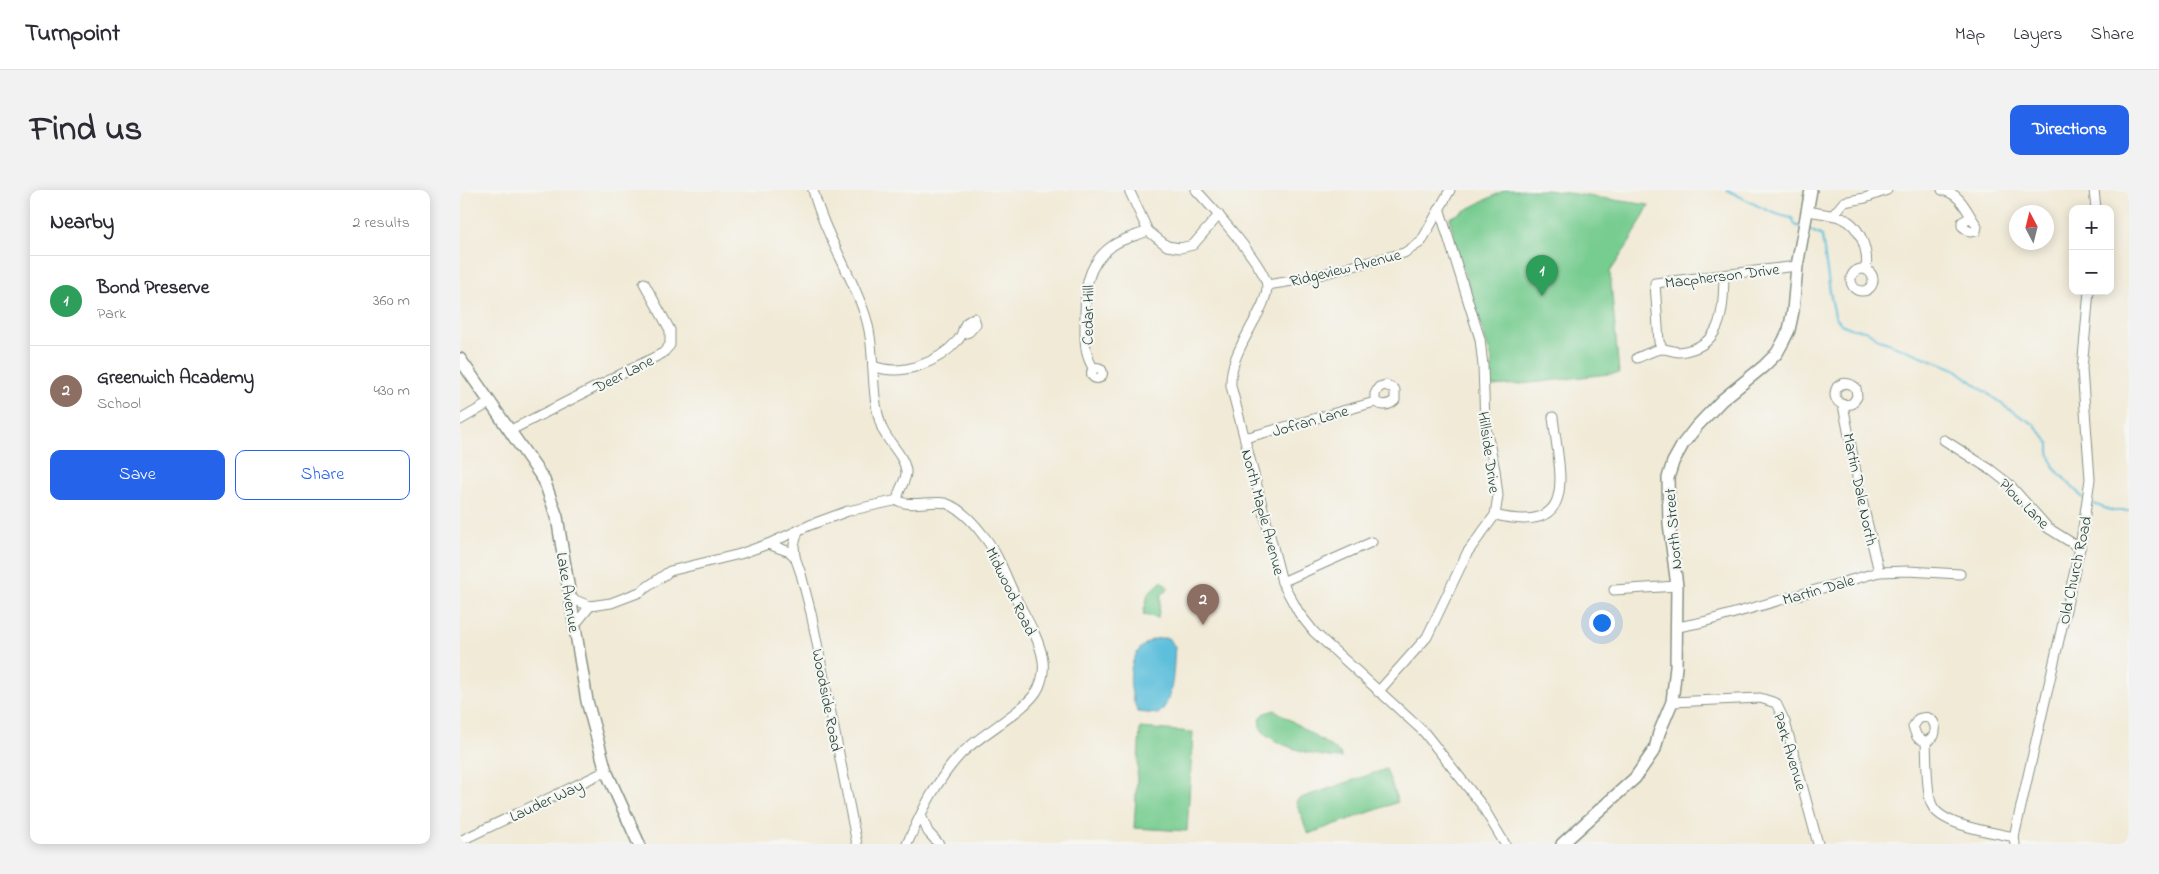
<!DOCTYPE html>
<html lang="en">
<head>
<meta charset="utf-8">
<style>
  :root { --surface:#fff; --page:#f2f2f3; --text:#2b2b33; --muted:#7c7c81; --line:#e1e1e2; --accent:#2563eb }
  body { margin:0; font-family:"Indie Flower",sans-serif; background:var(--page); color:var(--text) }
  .controls { position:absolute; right:15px; top:15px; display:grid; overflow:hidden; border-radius:10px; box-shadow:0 2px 12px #0003 }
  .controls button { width:45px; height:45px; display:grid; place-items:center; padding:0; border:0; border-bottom:1px solid var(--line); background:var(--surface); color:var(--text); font:25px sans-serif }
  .compass { position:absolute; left:1549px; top:15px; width:45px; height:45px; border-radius:50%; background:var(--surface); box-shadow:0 2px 12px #0003; rotate:353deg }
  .you { position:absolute; left:1141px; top:432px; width:18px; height:18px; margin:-12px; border:4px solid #fff; border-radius:50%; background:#1a73e8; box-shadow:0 0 0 8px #1a73e833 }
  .badge { display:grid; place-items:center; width:32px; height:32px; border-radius:50%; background:var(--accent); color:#fff; font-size:16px; font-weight:700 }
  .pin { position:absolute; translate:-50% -41px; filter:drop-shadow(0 1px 2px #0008) }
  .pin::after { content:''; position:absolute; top:26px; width:18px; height:15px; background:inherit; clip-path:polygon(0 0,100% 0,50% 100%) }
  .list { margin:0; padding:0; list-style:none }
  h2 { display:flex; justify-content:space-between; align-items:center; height:65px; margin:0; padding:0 20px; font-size:21px }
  h2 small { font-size:16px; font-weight:400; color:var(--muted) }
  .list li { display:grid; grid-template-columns:32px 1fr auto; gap:15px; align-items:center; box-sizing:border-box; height:90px; padding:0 20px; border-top:1px solid var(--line) }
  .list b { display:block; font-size:19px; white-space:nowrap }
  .list p { margin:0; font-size:16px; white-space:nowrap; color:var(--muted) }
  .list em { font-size:16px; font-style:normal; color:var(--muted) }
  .actions { display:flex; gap:10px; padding:15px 20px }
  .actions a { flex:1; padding:11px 0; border:1px solid var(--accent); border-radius:10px; text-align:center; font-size:18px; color:var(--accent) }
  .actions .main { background:var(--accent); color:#fff }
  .map { position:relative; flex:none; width:1669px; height:654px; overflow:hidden; border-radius:10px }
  header { display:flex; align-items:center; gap:30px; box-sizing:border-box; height:70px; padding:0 25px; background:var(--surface); border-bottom:1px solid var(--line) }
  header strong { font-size:24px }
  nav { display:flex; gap:28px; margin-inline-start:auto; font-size:18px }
  .intro { display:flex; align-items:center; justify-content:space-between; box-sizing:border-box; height:120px; padding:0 30px }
  h1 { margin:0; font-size:35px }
  .button { padding:12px 22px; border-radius:10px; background:var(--accent); color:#fff; font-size:18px; font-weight:700 }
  main { display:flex; gap:30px; padding:0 30px }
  aside { flex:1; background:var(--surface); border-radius:10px; box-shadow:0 2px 12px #0003 }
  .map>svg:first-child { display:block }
  .green { fill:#77cc90; stroke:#4b8462 }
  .water { fill:#5dbfdb; stroke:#3e7e88 }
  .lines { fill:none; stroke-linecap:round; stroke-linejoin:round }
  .stream { stroke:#5dbfdb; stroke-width:2 }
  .minor-casing { stroke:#889486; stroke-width:11 }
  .major-casing { stroke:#889486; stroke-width:14 }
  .minor { stroke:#fff; stroke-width:9 }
  .major { stroke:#fff; stroke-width:11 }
  .labels { text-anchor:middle; stroke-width:4.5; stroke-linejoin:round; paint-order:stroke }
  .street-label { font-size:16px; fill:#1f3d34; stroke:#f6f6f2 }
</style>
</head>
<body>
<header>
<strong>Turnpoint</strong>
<nav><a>Map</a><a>Layers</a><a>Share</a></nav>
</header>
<div class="intro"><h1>Find us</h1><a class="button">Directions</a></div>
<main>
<aside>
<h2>Nearby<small>2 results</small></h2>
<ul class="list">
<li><span class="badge" style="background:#2e9e5b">1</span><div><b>Bond Preserve</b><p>Park</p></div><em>360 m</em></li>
<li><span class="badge" style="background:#8d6e63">2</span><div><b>Greenwich Academy</b><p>School</p></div><em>430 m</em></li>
</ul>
<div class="actions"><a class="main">Save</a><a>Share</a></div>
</aside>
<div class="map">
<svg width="1669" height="654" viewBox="0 0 1669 654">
  <rect width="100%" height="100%" fill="#f6f6f2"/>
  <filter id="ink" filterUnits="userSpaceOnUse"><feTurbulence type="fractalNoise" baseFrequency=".02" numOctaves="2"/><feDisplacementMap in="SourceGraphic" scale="10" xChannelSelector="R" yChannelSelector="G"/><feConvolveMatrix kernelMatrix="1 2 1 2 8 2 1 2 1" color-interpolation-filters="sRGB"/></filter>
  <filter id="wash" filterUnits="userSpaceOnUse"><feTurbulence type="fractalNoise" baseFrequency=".0096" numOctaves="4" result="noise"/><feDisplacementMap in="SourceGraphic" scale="20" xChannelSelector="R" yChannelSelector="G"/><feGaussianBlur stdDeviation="1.12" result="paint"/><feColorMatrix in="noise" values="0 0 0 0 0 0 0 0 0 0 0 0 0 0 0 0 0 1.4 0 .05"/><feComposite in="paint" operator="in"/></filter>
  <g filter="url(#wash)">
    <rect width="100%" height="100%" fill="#f1ead7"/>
    <g class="green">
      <path d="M1045 0H1087L1189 15 1171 50 1150 82 1159 183C1116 187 1074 194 1031 196L1032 170 995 55 990 28Z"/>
      <polygon points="702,391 709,399 701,405 698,428 683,425 688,404"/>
      <path d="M815 520 879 562 882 568C866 569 794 553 800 531 801 523 808 522 815 520Z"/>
      <polygon points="680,538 733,542 727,641 674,638"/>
      <polygon points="926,579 938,612 848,644 836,612 838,609"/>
    </g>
    <path class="water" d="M708 448 715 457C713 476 715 511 698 524L678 522C667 499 665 462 692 450 697 448 703 448 708 448Z"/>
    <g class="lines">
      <g class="stream">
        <path d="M1267 0C1288 10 1309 24 1332 28L1335 35 1341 37"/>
        <polyline points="1348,39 1362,46 1370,102 1375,126 1381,134 1393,139 1405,140 1420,150 1495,179 1547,218 1575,235 1589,253 1589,262 1594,278 1623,308"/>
        <polyline points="1634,314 1653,321 1669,321"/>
      </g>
    </g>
  </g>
  <g filter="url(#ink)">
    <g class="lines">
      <g class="minor-casing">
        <g id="minor">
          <path d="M353 0C364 42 388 78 403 119 418 157 408 200 422 238 428 253 444 265 446 281 447 292 437 299 438 310 445 318 473 310 485 313 500 318 514 333 523 345 538 363 546 387 556 408 566 428 580 449 583 471 584 479 582 490 579 497 569 520 518 545 499 566 476 591 461 623 447 654"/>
          <polyline points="669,0 688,41 707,56 720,58 733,55 759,25"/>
          <path d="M736 0C751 16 806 77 807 96 807 109 798 124 792 135 781 156 770 173 771 196L822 392 839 423 854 442 964 542 1021 614 1045 654"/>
          <path d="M1482 0C1502 4 1506 21 1517 36L1516 41 1510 42 1502 36V32L1511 27"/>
          <polyline points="1634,0 1636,19"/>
          <path d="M1347 21C1359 23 1371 24 1382 28 1400 35 1409 61 1406 79"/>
          <polyline points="1373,25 1384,12 1405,8 1427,0"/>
          <circle cx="1402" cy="90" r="11"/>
          <polyline points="807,95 839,90 944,63 961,52 990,0"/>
          <polyline points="1203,159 1199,152 1195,93 1337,76"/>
          <path d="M1177 168C1185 165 1195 159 1203 159 1208 159 1213 162 1219 162 1264 157 1263 120 1264 85"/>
          <path d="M413 176C442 187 478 173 498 150 503 145 502 139 506 133L514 128 516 134 509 142 503 144"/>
          <circle cx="637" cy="183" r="5.5"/>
          <path d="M634 179C624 165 625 150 625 134 625 104 624 76 652 56 661 49 676 46 688 41"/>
          <path d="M1383 215 1392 214 1397 207 1396 198C1390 192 1383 192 1377 197 1373 205 1375 211 1383 215L1400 302 1419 382"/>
          <polyline points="0,230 31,212"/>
          <polyline points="51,240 203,163 210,155 210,140 184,93"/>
          <path d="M785 248 915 212C922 216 929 216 935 210V200L926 195 919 197 915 204V212"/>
          <polyline points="1484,250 1531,280 1549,294 1588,338 1620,358"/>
          <path d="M1035 325C1121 346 1099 282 1093 227"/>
          <polyline points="308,354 330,362 335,367 341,384 351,423 397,654"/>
          <polyline points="335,367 334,355 338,341"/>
          <polyline points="822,392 912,352"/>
          <polyline points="1154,400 1217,396"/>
          <polyline points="110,408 130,416 151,413 180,402 210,381 280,364 308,354 350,335 388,321 438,310"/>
          <polyline points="114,436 130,416"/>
          <polyline points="1218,437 1243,432 1419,382 1448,381 1500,384"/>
          <polyline points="918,502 967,447 1007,363 1035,325 1038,306 1035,280 1025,234 1023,176 1020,149 980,21"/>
          <polyline points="1212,512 1300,508 1316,513 1325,532 1358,654"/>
          <path d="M1466 552 1457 547 1453 537 1458 529C1471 524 1478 533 1474 546L1466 552C1467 567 1466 602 1472 615 1481 636 1533 642 1554 647"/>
          <polyline points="461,625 468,642 479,654"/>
          <polyline points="0,651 146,581"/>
          <polyline points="1555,654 1554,647 1620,358 1630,289 1622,179 1629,101"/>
        </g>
      </g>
      <g class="major-casing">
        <g id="major">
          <polyline points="0,169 84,290 97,327 127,511 146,581 179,654"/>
          <polyline points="1102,654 1175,588 1195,559 1199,543 1212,512 1216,477 1217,396 1209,333 1208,288 1213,272 1223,254 1237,236 1262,210 1304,176 1317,163 1323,152 1329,140 1333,121 1337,76 1351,0"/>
        </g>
      </g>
      <use href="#minor" class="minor"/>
      <use href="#major" class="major"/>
    </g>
  </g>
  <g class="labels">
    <g class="street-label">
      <text transform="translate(885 77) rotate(-14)" y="6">Ridgeview Avenue</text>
      <text transform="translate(1262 85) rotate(-7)" y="6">Macpherson Drive</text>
      <text transform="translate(627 125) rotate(-89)" y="6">Cedar Hill</text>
      <text transform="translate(163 183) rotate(-27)" y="6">Deer Lane</text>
      <text transform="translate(850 230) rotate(-16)" y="6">Jofran Lane</text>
      <text transform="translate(1030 262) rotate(82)" y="6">Hillside Drive</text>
      <text transform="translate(1401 299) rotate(78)" y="6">Martin Dale North</text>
      <text transform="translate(1565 313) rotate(45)" y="6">Plow Lane</text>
      <text transform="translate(804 322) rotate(75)" y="6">North Maple Avenue</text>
      <text transform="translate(1212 339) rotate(-95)" y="6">North Street</text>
      <text transform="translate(1614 380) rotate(-78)" y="6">Old Church Road</text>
      <text transform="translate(1358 399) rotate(-16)" y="6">Martin Dale</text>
      <text transform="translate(552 401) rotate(64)" y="6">Midwood Road</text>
      <text transform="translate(109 402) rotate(81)" y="6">Lake Avenue</text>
      <text transform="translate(368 510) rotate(79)" y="6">Woodside Road</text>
      <text transform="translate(1331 561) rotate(73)" y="6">Park Avenue</text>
      <text transform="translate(86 610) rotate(-25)" y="6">Lauder Way</text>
    </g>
  </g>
</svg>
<div class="controls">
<button>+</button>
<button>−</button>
</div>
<svg class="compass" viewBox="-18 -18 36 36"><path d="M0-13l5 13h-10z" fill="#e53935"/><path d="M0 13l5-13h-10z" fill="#7c7c81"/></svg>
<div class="you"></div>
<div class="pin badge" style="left:1082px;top:106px;background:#2e9e5b">1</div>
<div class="pin badge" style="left:743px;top:435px;background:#8d6e63">2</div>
</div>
</main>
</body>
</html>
